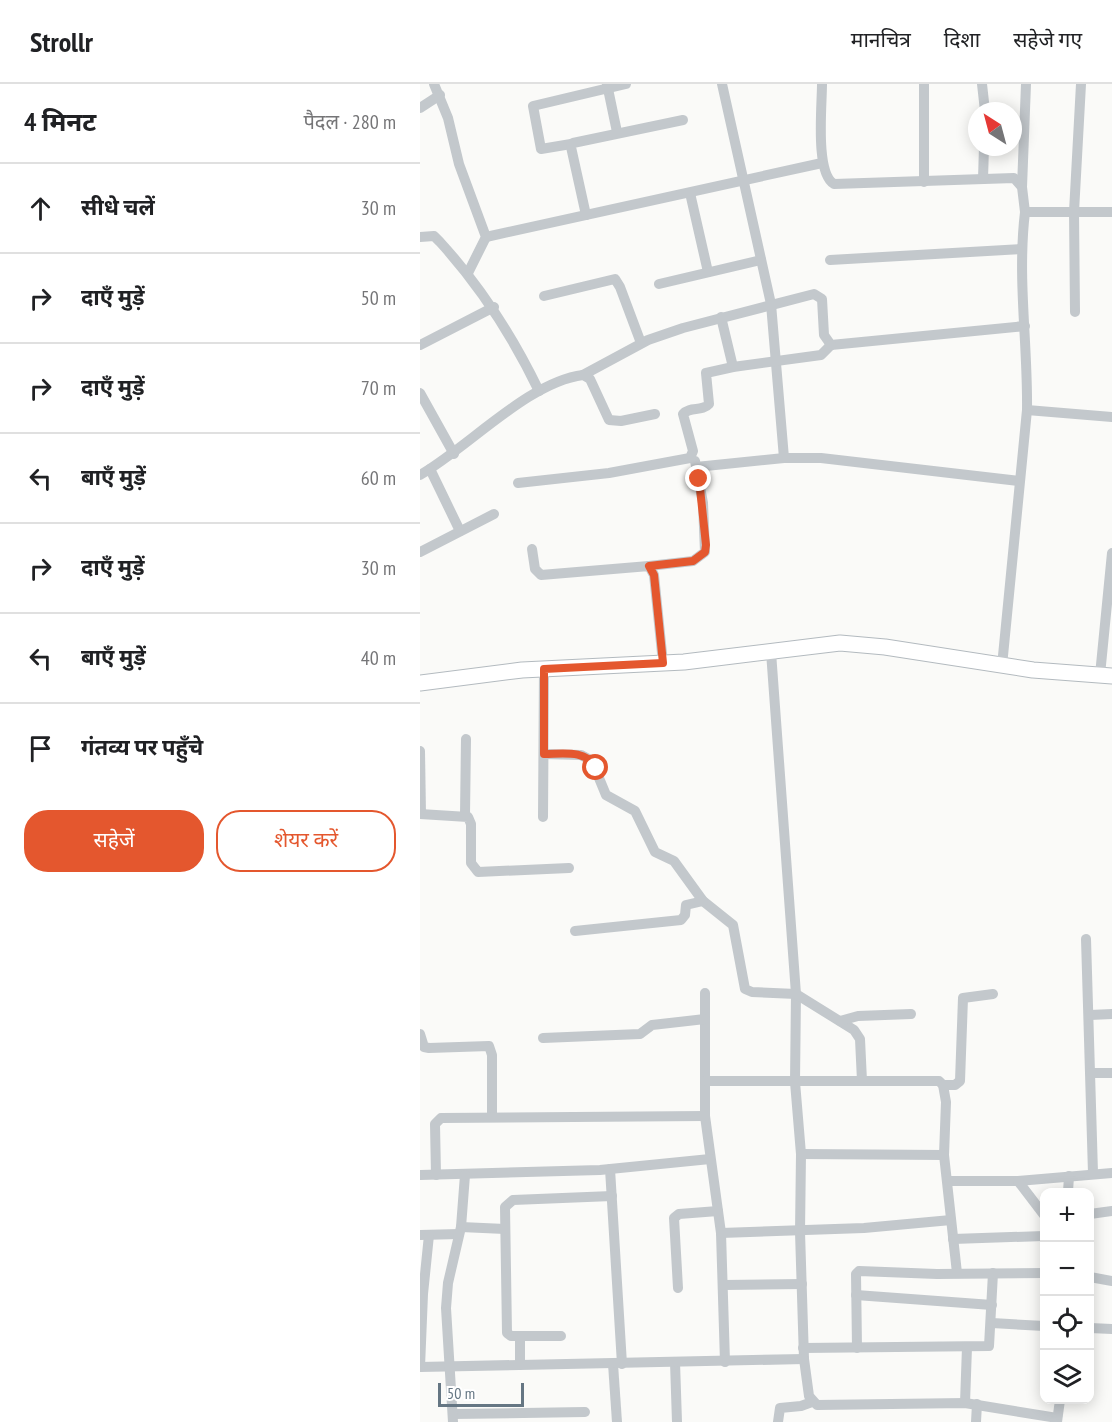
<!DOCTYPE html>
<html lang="hi">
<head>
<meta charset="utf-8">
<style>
  :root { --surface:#fff; --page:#f6f6f6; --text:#202124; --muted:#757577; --line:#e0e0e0; --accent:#e4572e }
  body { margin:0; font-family:"PT Sans Narrow","Noto Sans Devanagari",sans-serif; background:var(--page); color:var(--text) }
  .controls { position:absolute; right:18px; bottom:18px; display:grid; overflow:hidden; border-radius:12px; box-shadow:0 3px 15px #0003 }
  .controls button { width:54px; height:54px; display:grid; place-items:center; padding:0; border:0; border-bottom:2px solid var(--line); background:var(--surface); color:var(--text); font:30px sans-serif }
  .compass { position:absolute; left:548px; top:18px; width:54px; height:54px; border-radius:50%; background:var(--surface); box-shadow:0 3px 15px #0003; rotate:324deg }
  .scale { position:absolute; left:18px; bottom:15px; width:86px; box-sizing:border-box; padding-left:6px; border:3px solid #657683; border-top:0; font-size:16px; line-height:21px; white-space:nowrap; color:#657683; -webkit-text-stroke:4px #fff; paint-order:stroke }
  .stop { position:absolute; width:18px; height:18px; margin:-14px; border:4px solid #e4572e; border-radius:50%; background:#fff }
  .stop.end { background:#e4572e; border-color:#fff; box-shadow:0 2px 6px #0008 }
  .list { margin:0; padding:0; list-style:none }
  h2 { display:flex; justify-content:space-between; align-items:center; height:78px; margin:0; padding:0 24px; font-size:26px }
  h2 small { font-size:20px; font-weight:400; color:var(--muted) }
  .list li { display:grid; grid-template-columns:39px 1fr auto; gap:18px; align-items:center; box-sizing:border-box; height:90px; padding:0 24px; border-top:2px solid var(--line) }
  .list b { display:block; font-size:22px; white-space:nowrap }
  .list em { font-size:20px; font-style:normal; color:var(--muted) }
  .actions { display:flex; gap:12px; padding:18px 24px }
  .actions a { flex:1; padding:14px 0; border:2px solid var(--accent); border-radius:24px; text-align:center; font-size:21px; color:var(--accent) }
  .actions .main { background:var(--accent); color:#fff }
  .icon { flex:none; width:33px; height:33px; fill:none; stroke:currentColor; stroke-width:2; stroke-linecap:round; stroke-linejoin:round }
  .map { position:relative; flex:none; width:692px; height:1338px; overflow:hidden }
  header { display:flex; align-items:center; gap:36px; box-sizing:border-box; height:84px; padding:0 30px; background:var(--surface); border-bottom:2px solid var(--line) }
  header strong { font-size:28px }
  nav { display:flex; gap:33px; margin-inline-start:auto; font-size:21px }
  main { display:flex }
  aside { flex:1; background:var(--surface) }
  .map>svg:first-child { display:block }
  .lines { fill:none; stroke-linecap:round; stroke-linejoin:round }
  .secondary-casing { stroke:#b3babf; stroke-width:17 }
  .street { stroke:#c3c8cc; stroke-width:10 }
  .secondary { stroke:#fff; stroke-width:15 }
  .route { stroke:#e4572e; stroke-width:8 }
</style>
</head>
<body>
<header>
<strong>Strollr</strong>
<nav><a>मानचित्र</a><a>दिशा</a><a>सहेजे गए</a></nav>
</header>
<main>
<aside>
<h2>4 मिनट<small>पैदल · 280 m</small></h2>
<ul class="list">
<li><svg class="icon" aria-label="ahead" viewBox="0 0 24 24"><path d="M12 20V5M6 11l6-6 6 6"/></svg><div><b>सीधे चलें</b></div><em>30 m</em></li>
<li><svg class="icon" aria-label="right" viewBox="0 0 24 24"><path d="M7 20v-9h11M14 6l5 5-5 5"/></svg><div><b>दाएँ मुड़ें</b></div><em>50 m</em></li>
<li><svg class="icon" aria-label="right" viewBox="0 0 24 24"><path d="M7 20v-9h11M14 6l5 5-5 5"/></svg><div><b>दाएँ मुड़ें</b></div><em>70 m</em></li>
<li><svg class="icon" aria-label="left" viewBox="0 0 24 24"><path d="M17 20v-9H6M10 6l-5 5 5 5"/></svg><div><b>बाएँ मुड़ें</b></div><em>60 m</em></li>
<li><svg class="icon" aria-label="right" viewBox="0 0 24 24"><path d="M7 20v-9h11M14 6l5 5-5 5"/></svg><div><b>दाएँ मुड़ें</b></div><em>30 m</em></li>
<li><svg class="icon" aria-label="left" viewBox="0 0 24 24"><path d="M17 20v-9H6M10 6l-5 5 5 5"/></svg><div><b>बाएँ मुड़ें</b></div><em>40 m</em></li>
<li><svg class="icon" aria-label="arrive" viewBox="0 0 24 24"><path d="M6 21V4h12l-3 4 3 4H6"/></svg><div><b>गंतव्य पर पहुँचे</b></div></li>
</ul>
<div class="actions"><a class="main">सहेजें</a><a>शेयर करें</a></div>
</aside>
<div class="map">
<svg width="692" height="1338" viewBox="0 0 692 1338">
  <rect width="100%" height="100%" fill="#fafaf8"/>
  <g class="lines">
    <g class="secondary-casing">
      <polyline id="secondary" points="0,599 102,586 264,578 420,559 465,563 613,586 692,592"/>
    </g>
    <g class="street">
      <polyline points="14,0 28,34 39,80 66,153 48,189"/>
      <polyline points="187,0 197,48"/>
      <polyline points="302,0 351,220 364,374"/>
      <path d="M402 0C402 22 395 89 414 100L594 94 602 103 605 128H692"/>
      <polyline points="562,0 565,27"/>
      <polyline points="0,24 20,11"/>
      <polyline points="151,60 121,65 113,22 206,0"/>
      <polyline points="563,95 564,63"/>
      <polyline points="504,98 504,0"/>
      <polyline points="602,103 606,0"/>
      <polyline points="270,109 288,188"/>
      <polyline points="166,131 151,63 153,59 263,36"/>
      <path d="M0 153 14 152 20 158C62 204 92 251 119 307"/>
      <polyline points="66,153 402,79"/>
      <polyline points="410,176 601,165"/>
      <polyline points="239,200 341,176"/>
      <polyline points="124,212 195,195 200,203 221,259"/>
      <polyline points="655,228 654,128 661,0"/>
      <polyline points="301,233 313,283"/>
      <polyline points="0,261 74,223"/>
      <polyline points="163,291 228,256 263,244 394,210 402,215 404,251 411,261 605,242"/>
      <polyline points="0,309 34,370"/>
      <polyline points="607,326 692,333"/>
      <polyline points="276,383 364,374 401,374 599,397"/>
      <polyline points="10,385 40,447"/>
      <path d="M0 391C49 363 108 298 163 291L170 295 189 336 201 337 235 330"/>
      <path d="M98 399 189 389 270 374 273 367 263 330C270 322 282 328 289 320L286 289 313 283 401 271 411 261"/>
      <polyline points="112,465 115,485 121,491 229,482 234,491 243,579"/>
      <polyline points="0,468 74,430"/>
      <polyline points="229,482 273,477 285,468 283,419 275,377"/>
      <polyline points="351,568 376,910 375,998 381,1070 380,1148 384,1275 389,1312 397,1321 545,1319 637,1334"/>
      <path d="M582 582 607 326C608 260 597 195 605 128"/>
      <polyline points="680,591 692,469"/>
      <polyline points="0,667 1,730"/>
      <polyline points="124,670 161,671 172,677 186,711 215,727 235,768 254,777 283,817 313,841 325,905 332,908 376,910 434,946 440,955 442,997"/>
      <polyline points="0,730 48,733 51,740 51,779 58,788 149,784"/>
      <polyline points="45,731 46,655"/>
      <polyline points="123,733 124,585"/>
      <polyline points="155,847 261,836 265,831 266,821 283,817"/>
      <polyline points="666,855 673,1089"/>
      <polyline points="285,909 285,1032 301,1149 305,1278"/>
      <polyline points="670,931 692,930"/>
      <polyline points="420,937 438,932 491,930"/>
      <polyline points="0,950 4,963 9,964 69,962 72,971 72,1032"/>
      <polyline points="123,954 220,950 232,941 285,935"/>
      <polyline points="671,989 692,989"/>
      <polyline points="285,997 519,997 523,1001 526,1018 524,1071 537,1189"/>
      <polyline points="523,1001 535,1001 540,997 543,914 573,910"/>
      <polyline points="381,1070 524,1071"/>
      <polyline points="190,1085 202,1280"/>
      <polyline points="0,1091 180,1086 290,1075"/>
      <polyline points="16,1091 15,1040 21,1034 285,1032"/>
      <polyline points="528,1097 598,1097 692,1089"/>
      <polyline points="598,1097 624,1131"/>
      <polyline points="648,1108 649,1092"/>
      <polyline points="670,1130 692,1127"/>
      <polyline points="41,1143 85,1145"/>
      <polyline points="301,1149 444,1144 531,1136"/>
      <polyline points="0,1151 39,1150"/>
      <polyline points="533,1155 624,1152"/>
      <polyline points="670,1193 692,1197"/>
      <polyline points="304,1201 382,1200"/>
      <polyline points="258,1204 254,1134 259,1130 298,1127"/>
      <polyline points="436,1211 572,1221"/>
      <polyline points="572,1239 624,1242"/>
      <polyline points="670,1244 692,1245"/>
      <polyline points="100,1252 100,1281"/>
      <polyline points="141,1252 91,1252 87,1249 85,1123 93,1116 192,1112"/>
      <polyline points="383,1264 569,1262 573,1189"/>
      <polyline points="437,1264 436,1190 439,1187 517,1190 624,1189"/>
      <polyline points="255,1278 257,1338"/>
      <polyline points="193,1280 197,1338"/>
      <polyline points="0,1283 384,1275"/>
      <polyline points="0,1283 3,1210 9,1151"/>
      <polyline points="545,1319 547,1263"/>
      <polyline points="33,1330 165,1328"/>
      <polyline points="33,1338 26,1224 28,1199 41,1143 45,1091"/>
      <polyline points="358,1338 360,1324 381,1322 392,1318"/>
      <polyline points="556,1338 557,1320"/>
      <polyline points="637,1338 640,1316"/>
    </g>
    <use href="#secondary" class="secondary"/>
  </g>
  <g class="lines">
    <path class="route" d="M176 684C166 665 142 670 124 670V585L243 579 234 491 229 482 273 477 285 468 286 461 279 395"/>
  </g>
</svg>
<div class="controls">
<button>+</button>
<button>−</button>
<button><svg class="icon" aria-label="locate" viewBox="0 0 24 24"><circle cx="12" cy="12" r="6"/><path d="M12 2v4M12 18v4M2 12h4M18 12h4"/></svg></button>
<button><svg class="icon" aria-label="layers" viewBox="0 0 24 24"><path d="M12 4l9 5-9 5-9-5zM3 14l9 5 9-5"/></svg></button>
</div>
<svg class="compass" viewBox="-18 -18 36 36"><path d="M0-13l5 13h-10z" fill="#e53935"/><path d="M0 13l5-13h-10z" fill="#757577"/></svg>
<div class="scale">50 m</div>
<div class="stop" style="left:176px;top:684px"></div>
<div class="stop end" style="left:279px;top:395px"></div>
</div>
</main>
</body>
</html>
